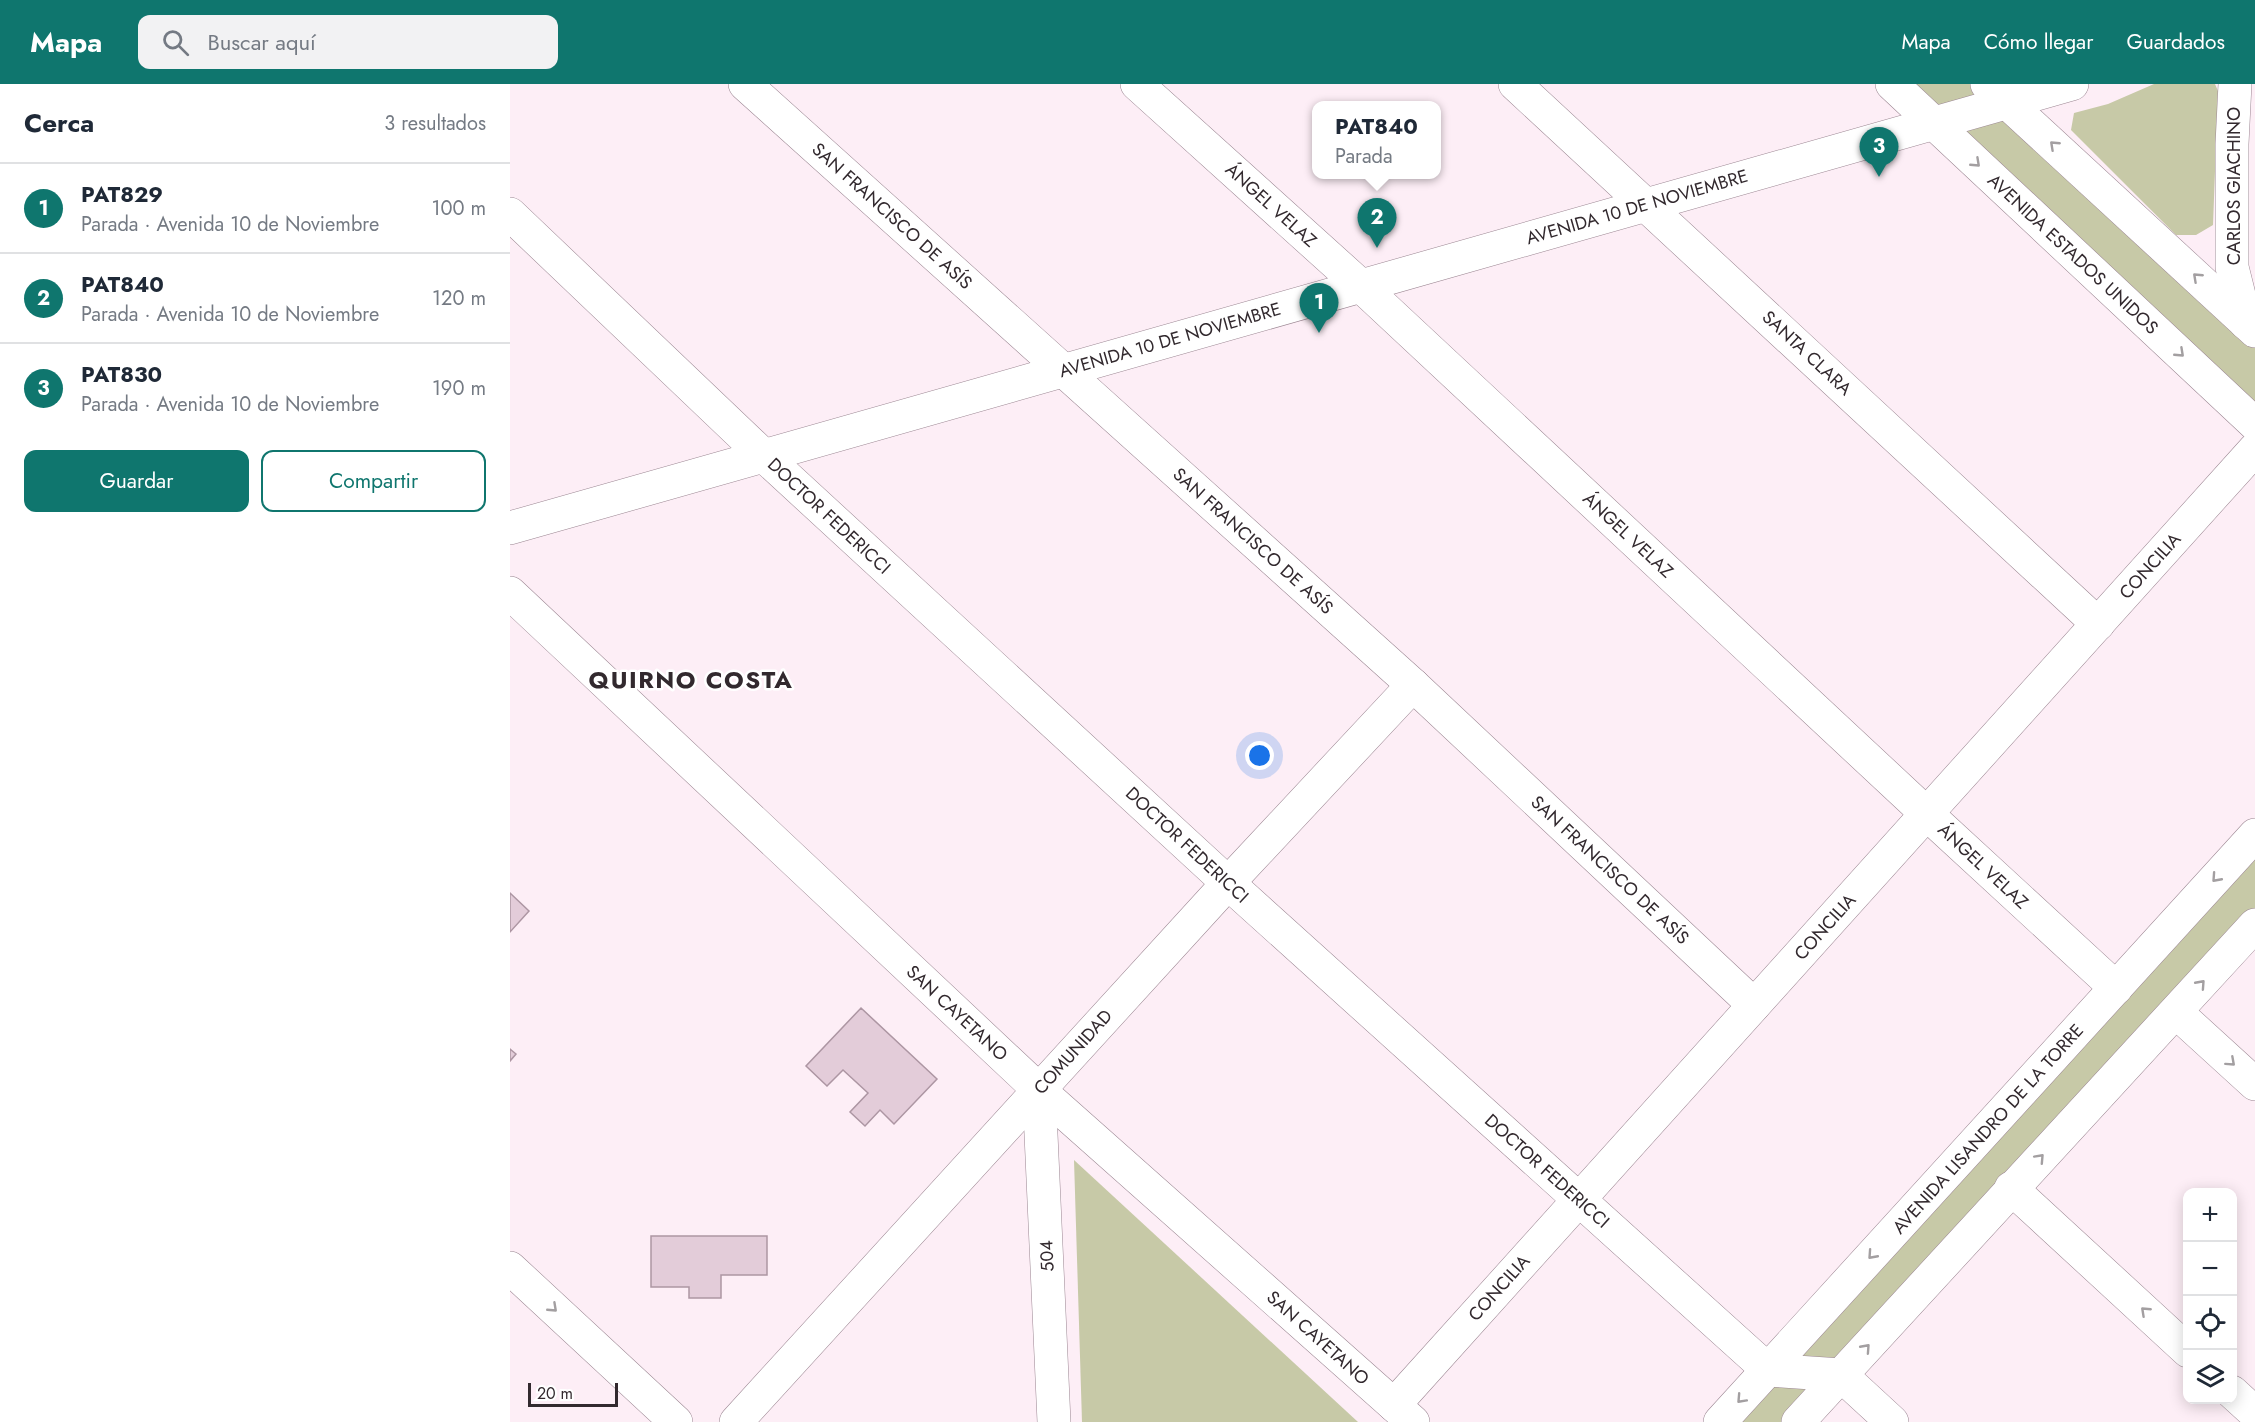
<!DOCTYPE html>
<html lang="es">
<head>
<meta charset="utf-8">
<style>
  :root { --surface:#fff; --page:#f2f2f3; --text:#1f2937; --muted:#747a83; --line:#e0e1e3; --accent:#0f766e }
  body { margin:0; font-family:Jost,sans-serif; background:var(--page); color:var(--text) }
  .controls { position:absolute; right:18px; bottom:18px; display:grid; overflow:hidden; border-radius:12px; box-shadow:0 3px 15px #0003 }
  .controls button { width:54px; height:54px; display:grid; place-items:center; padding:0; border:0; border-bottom:2px solid var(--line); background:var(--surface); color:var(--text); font:30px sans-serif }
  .scale { position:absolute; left:18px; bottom:15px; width:90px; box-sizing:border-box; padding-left:6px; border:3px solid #32292e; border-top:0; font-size:16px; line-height:21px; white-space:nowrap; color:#32292e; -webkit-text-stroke:4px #fff; paint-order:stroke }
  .you { position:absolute; left:750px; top:672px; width:21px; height:21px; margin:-15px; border:4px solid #fff; border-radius:50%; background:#1a73e8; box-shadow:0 0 0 9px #1a73e833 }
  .badge { display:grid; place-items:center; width:39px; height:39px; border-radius:50%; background:var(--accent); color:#fff; font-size:20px; font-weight:700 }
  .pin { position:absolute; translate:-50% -50px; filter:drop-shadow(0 2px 3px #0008) }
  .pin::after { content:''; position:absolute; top:32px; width:21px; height:18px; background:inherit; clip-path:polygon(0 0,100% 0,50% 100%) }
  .popup { position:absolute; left:802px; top:17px; width:129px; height:78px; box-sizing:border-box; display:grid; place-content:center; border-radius:12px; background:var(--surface); filter:drop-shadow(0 2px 4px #0005); font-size:20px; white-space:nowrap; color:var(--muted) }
  .popup b { font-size:22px; color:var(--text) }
  .popup::after { content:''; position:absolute; left:50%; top:100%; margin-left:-12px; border:12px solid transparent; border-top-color:var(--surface) }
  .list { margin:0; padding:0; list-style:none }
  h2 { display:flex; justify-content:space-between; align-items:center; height:78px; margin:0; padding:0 24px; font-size:26px }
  h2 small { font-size:20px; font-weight:400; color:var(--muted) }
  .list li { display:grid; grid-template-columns:39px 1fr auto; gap:18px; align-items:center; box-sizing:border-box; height:90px; padding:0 24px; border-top:2px solid var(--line) }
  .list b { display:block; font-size:22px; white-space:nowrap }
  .list p { margin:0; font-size:20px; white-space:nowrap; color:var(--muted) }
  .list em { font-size:20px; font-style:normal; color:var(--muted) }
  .actions { display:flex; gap:12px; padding:18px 24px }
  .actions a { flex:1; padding:14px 0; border:2px solid var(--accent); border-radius:12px; text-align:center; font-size:21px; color:var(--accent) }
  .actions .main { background:var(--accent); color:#fff }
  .icon { flex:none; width:33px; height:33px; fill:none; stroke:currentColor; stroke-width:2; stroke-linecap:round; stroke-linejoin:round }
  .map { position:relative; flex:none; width:1745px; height:1338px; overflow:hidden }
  header { display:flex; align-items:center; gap:36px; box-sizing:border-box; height:84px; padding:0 30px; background:var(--accent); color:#fff }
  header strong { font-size:28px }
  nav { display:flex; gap:33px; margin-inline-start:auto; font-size:21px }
  .search { width:420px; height:54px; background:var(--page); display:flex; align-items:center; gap:15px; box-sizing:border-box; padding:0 21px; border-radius:12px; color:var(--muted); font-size:22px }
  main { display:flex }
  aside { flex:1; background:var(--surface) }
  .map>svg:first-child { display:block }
  .green { fill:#c7c9a7 }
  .building { fill:#e3ccd9; stroke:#ad96a3; stroke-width:1.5 }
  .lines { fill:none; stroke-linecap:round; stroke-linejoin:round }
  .minor-casing { stroke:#9b8692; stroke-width:34 }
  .tertiary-casing { stroke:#9b8692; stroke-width:34 }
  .secondary-casing { stroke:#9b8692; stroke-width:34 }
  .minor { stroke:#fff; stroke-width:33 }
  .tertiary { stroke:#fff; stroke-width:33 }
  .secondary { stroke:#fff; stroke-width:33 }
  .oneway { stroke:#a39fa1 }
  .labels { text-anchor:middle; stroke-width:5; stroke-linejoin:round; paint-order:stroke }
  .street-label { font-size:18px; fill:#32292e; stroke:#fff }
  .district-label { font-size:24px; font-weight:bold; letter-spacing:1.5px; fill:#32292e; stroke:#fff }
</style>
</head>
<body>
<header>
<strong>Mapa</strong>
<div class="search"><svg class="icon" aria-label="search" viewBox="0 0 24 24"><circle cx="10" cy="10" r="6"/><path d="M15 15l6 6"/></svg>Buscar aquí</div>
<nav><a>Mapa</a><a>Cómo llegar</a><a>Guardados</a></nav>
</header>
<main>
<aside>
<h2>Cerca<small>3 resultados</small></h2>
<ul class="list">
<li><span class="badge">1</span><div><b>PAT829</b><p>Parada · Avenida 10 de Noviembre</p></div><em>100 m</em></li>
<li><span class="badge">2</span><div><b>PAT840</b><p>Parada · Avenida 10 de Noviembre</p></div><em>120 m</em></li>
<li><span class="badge">3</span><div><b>PAT830</b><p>Parada · Avenida 10 de Noviembre</p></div><em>190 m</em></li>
</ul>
<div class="actions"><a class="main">Guardar</a><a>Compartir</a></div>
</aside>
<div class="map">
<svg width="1745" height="1338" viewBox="0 0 1745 1338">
  <rect width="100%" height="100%" fill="#fdeef6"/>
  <g class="green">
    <polygon points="1382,0 1477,0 1745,247 1745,340"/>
    <polygon points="1644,0 1705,0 1708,7 1703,141 1686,151 1666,151 1561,46 1564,29 1598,20"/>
    <polygon points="1745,751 1745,841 1288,1338 1210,1338"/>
    <polygon points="564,1076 848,1338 572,1338"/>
  </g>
  <g class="building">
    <polygon points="0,809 19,827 0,848"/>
    <polygon points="351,924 427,995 384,1040 370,1026 355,1042 340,1028 358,1009 333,986 317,1002 296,982"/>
    <polygon points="0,965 6,970 0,977"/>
    <polygon points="141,1152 257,1152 257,1191 211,1191 211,1214 179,1214 179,1203 141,1203"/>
  </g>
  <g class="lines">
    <g class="minor-casing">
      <g id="minor">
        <polyline points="235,0 903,601 1244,921"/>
        <polyline points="627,0 851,202 1417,730 1606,904"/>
        <polyline points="1005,0 1588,540"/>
        <polyline points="1725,0 1722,60 1722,183 1736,239"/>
        <polyline points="0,509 529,1006 903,1338"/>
        <polyline points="1666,928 1745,1000"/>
        <polyline points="529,1006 544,1338"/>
        <polyline points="1501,1104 1678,1267"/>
        <polyline points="1722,1308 1745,1329"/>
        <polyline points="884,1321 1745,365"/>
        <polyline points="226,1338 718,799 903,601"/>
      </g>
    </g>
    <g class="tertiary-casing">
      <g id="tertiary">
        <polyline points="0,130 254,372 718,799 1258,1286 1331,1291 1382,1338"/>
        <polyline points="0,444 1562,0"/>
        <polyline points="0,1184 166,1338"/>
      </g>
    </g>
    <g class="secondary-casing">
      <g id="secondary">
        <polyline points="1382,0 1745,340"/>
        <polyline points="1477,0 1745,247"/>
        <polyline points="1210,1338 1745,751"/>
        <polyline points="1288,1338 1745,841"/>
      </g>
    </g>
    <use href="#minor" class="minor"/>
    <use href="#tertiary" class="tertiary"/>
    <use href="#secondary" class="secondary"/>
  </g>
  <defs><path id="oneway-chevron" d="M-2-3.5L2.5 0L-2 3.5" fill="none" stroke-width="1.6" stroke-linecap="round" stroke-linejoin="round" transform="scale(1.5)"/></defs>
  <g class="oneway">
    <use href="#oneway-chevron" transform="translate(1544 61) rotate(-137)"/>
    <use href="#oneway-chevron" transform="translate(1466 79) rotate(43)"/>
    <use href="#oneway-chevron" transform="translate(1687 193) rotate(-137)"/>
    <use href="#oneway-chevron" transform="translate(1670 269) rotate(43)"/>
    <use href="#oneway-chevron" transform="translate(1706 794) rotate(132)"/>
    <use href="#oneway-chevron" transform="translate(1691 900) rotate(-48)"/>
    <use href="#oneway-chevron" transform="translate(1721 978) rotate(42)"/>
    <use href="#oneway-chevron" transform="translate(1530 1074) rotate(-47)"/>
    <use href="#oneway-chevron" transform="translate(1362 1171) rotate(132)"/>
    <use href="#oneway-chevron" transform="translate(43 1224) rotate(43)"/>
    <use href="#oneway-chevron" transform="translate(1635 1227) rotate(-137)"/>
    <use href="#oneway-chevron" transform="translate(1356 1264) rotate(-48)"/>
    <use href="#oneway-chevron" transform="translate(1231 1315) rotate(133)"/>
  </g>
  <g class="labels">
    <g class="street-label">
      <text transform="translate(1724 102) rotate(-90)" y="6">CARLOS GIACHINO</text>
      <text transform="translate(761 121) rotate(42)" y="6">ÁNGEL VELAZ</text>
      <text transform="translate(1127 123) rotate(-16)" y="6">AVENIDA 10 DE NOVIEMBRE</text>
      <text transform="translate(382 132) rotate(42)" y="6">SAN FRANCISCO DE ASÍS</text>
      <text transform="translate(1563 170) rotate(43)" y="6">AVENIDA ESTADOS UNIDOS</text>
      <text transform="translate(660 256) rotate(-16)" y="6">AVENIDA 10 DE NOVIEMBRE</text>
      <text transform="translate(1297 269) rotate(43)" y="6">SANTA CLARA</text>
      <text transform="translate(319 432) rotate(43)" y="6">DOCTOR FEDERICCI</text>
      <text transform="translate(1118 451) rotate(43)" y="6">ÁNGEL VELAZ</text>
      <text transform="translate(743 457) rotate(42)" y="6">SAN FRANCISCO DE ASÍS</text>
      <text transform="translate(1640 482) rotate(-48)" y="6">CONCILIA</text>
      <text transform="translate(677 761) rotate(43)" y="6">DOCTOR FEDERICCI</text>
      <text transform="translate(1473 782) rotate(43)" y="6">ÁNGEL VELAZ</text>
      <text transform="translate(1100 786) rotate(43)" y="6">SAN FRANCISCO DE ASÍS</text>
      <text transform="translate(1315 843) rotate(-48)" y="6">CONCILIA</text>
      <text transform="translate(447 929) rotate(43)" y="6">SAN CAYETANO</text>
      <text transform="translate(563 968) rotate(-48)" y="6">COMUNIDAD</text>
      <text transform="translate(1478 1045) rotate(-48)" y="6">AVENIDA LISANDRO DE LA TORRE</text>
      <text transform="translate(1037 1087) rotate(42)" y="6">DOCTOR FEDERICCI</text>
      <text transform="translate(537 1172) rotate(-93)" y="6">504</text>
      <text transform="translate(989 1204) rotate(-48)" y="6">CONCILIA</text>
      <text transform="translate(808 1254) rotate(42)" y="6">SAN CAYETANO</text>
    </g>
    <g class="district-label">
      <text x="181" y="604">QUIRNO COSTA</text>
    </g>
  </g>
</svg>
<div class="controls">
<button>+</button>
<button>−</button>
<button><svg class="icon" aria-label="locate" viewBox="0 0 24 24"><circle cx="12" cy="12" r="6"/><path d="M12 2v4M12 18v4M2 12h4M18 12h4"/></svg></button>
<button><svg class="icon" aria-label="layers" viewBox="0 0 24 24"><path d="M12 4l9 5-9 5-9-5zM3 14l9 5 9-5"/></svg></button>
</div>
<div class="scale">20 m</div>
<div class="you"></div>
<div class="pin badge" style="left:809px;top:249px">1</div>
<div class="pin badge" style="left:867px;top:164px">2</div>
<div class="popup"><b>PAT840</b>Parada</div>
<div class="pin badge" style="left:1369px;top:93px">3</div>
</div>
</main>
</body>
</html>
